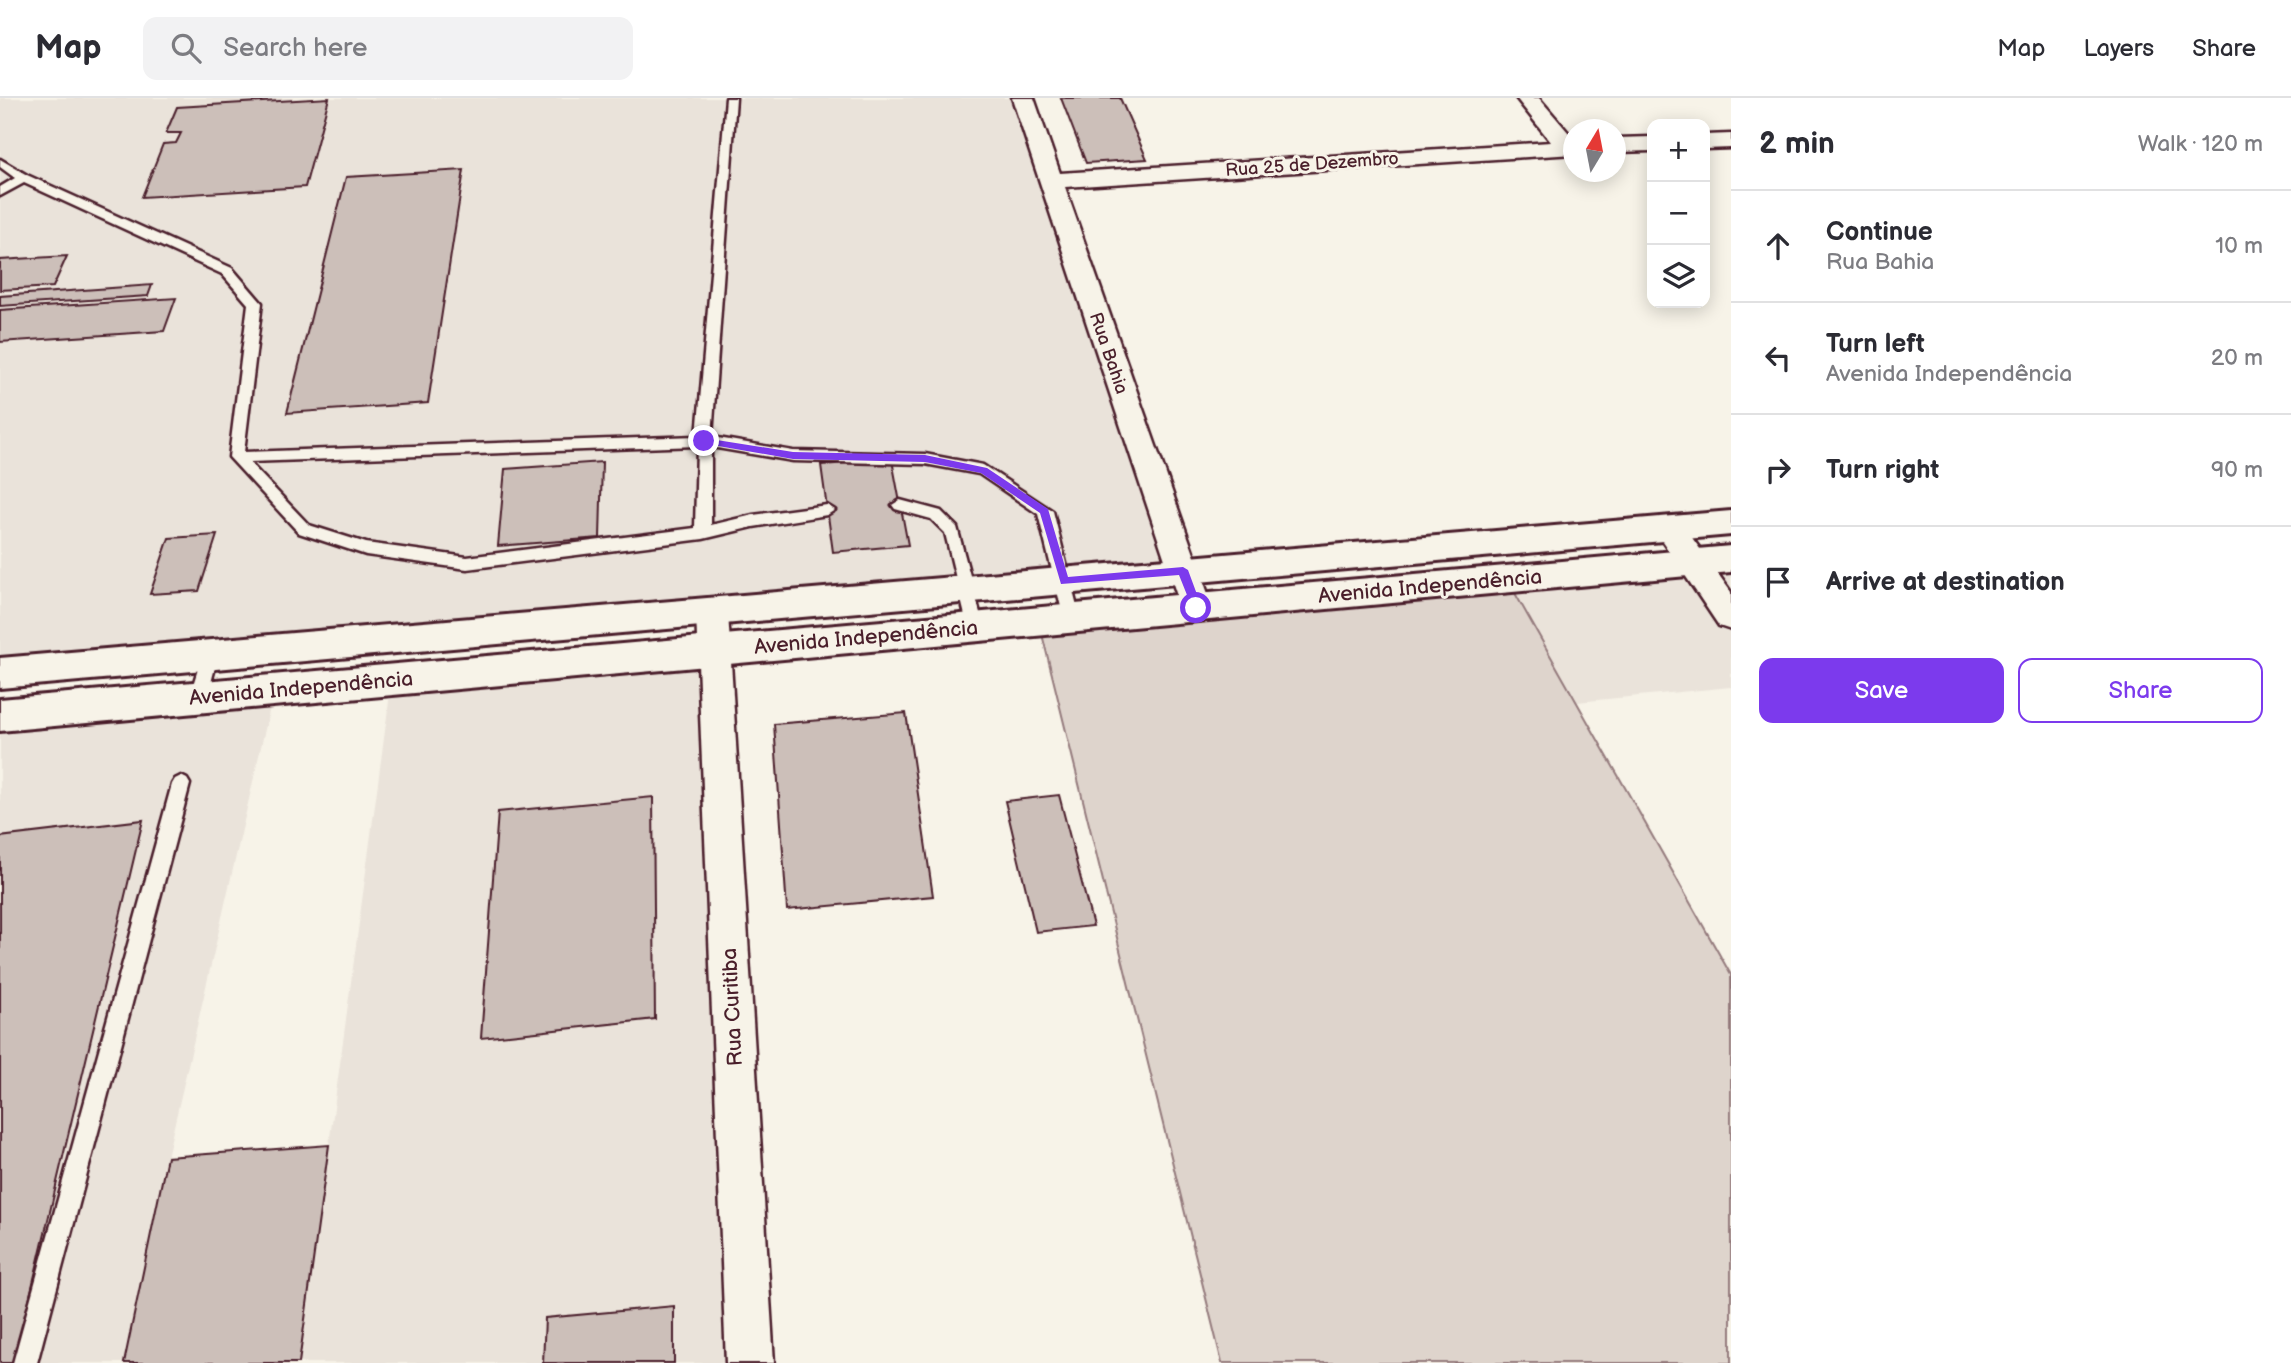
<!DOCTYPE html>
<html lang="en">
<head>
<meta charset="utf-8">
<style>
  :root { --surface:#fff; --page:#f2f2f3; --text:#2b2b33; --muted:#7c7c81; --line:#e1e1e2; --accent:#7c3aed }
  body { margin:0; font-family:"Balsamiq Sans",sans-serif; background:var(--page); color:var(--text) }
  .controls { position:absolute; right:21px; top:21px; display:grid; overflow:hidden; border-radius:14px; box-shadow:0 4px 18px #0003 }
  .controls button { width:63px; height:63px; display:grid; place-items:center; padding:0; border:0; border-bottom:2px solid var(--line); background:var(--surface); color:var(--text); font:35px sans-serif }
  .compass { position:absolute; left:1563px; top:21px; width:63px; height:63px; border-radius:50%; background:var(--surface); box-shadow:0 4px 18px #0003; rotate:10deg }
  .stop { position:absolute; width:21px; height:21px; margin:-16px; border:5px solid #7c3aed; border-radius:50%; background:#fff }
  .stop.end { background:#7c3aed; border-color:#fff; box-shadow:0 2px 7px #0008 }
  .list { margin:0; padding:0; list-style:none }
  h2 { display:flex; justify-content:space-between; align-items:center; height:91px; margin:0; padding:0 28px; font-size:30px }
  h2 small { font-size:23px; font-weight:400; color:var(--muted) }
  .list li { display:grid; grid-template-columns:46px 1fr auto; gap:21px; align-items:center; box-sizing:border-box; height:112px; padding:0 28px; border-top:2px solid var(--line) }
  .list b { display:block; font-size:26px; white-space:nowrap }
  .list p { margin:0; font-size:23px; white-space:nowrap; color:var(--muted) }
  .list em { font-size:23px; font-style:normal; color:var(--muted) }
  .actions { display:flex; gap:14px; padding:21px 28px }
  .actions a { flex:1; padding:16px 0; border:2px solid var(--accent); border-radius:14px; text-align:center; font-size:24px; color:var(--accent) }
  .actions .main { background:var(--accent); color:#fff }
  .icon { flex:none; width:38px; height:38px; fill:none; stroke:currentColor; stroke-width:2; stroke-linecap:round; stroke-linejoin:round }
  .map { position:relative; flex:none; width:1731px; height:1265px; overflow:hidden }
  header { display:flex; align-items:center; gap:42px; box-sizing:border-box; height:98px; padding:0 35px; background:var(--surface); border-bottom:2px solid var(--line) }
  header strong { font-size:33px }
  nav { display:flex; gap:38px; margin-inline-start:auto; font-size:24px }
  .search { width:490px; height:63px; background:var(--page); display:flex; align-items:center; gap:18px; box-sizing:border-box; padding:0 24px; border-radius:14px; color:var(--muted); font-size:26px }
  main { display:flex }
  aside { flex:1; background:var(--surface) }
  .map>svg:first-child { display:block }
  .built { fill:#eae3da }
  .green { fill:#ded4cc; stroke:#947a7c; stroke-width:2 }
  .building { fill:#ccbfb9; stroke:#4a1f2b; stroke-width:2 }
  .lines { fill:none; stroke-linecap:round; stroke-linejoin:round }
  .service-casing { stroke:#4a1f2b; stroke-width:5 }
  .minor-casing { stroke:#4a1f2b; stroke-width:5 }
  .primary-casing { stroke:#4a1f2b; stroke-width:6 }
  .service { fill:#f7f3e8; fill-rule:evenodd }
  .minor { fill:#f7f3e8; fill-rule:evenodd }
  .primary { fill:#f7f3e8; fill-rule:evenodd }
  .route { fill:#7c3aed }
  .labels { text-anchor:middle; stroke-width:6; stroke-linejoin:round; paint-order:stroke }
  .far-street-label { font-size:18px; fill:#4a1f2b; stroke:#f7f3e8 }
  .street-label { font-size:21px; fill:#4a1f2b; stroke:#f7f3e8 }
</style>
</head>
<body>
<header>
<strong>Map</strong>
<div class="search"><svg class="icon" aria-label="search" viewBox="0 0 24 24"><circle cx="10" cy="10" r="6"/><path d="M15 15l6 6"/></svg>Search here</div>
<nav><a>Map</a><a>Layers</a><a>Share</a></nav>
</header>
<main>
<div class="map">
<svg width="1731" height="1265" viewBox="0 0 1731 1265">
  <rect width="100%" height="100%" fill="#f7f3e8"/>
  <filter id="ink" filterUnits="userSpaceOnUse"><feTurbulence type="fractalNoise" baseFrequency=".0143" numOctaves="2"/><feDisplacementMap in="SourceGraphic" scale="14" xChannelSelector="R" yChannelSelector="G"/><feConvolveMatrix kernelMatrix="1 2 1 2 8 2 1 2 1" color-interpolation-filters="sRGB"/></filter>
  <g filter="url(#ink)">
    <g class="built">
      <polygon points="0,0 1023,0 1183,473 0,575"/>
      <polygon points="1731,461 1731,589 1577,604 1507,481"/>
      <polygon points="715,552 750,1265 0,1265 0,617 274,592 167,1059 329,1047 392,581"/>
    </g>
    <polygon class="green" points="1507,481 1731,877 1731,1265 1222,1265 1039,524"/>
    <g class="building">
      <polygon points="329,0 305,89 142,99 163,46 176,45 181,35 166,35 177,9"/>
      <polygon points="1061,0 1120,0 1147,61 1086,65"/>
      <polygon points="464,72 428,305 287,315 346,79"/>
      <polygon points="67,158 53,189 0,192 0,162"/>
      <polygon points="152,187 148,198 0,208 0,198"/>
      <polygon points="176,200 164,233 0,244 0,212"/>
      <polygon points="892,362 908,447 833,454 821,367"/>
      <polygon points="602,364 600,440 498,448 505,371"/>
      <polygon points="217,437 199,493 150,496 169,440"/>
      <polygon points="906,615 933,798 787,812 774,626"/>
      <polygon points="1059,697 1093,828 1036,834 1005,703"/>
      <polygon points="653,699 655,921 481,940 498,714"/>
      <polygon points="143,722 14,1265 0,1265 0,739"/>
      <polygon points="329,1047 299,1265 124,1265 167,1059"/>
      <polygon points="674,1208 674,1265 543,1265 545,1220"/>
    </g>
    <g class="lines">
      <g class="service-casing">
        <g id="service">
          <path d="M726 0H736L712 339 793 353 925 356 983 367 1053 413 1080 521 1078 525 1072 527 1064 521 1038 416 979 376 925 366 793 363 711 349V427L753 417 827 407 835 412 827 417 753 429 703 441 467 471 366 457 299 435 229 359 248 206 222 176 24 85 0 98V89L15 80 0 69V61L27 77 232 170 262 205 244 354 697 338ZM697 348 695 430 467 459 366 445 309 427 249 364Z"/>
          <polygon points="900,402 941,413 957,429 984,530 982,535 976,536 968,530 945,435 931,421 895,411 892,407"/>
          <polygon points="210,551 218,558 207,600 204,605 192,605 189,600 202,558"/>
          <polygon points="181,678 187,681 190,686 37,1265 13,1265 172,686 175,681"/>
        </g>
      </g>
      <g class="minor-casing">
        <g id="minor">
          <polygon points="1012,0 1034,0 1060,75 1551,44 1516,0 1539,0 1574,41 1574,56 1065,89 1213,510 1208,519 1197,522 1186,519 1181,510"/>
          <polygon points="1731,36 1731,50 1705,51 1705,37"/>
          <polygon points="1652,39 1652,53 1616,54 1616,40"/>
          <polygon points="1669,420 1680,423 1731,494 1731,532 1719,528 1654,431 1658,423"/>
          <polygon points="712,502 724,506 728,515 774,1265 726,1265 696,515 700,506"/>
        </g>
      </g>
      <g class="primary-casing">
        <g id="primary">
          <polygon points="1731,413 1731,437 0,590 0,560"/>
          <polygon points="1731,448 1731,474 0,633 0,601"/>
        </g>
      </g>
      <use href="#service" class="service"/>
      <use href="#minor" class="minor"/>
      <use href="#primary" class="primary"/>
    </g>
  </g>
  <polygon class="route" points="704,340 793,354 925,357 987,370 1048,411 1068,479 1183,469 1188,472 1202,510 1193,512 1179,477 1061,486 1040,415 981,375 925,364 793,361 701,345"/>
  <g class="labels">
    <g class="far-street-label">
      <text transform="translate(1312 66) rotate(-4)" y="6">Rua 25 de Dezembro</text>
      <text transform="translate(1109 255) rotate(71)" y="6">Rua Bahia</text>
    </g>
    <g class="street-label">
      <text transform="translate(1430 488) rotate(-5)" y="7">Avenida Independência</text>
      <text transform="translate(866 539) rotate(-5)" y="7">Avenida Independência</text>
      <text transform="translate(301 590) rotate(-5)" y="7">Avenida Independência</text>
      <text transform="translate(732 909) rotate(-93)" y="7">Rua Curitiba</text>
    </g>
  </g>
</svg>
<div class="controls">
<button>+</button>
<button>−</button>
<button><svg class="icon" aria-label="layers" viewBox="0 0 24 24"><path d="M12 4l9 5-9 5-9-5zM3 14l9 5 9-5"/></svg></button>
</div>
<svg class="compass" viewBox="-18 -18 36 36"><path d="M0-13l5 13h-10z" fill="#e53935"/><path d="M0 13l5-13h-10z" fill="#7c7c81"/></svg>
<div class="stop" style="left:1196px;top:510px"></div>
<div class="stop end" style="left:704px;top:343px"></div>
</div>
<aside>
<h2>2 min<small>Walk · 120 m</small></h2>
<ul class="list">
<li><svg class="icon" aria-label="ahead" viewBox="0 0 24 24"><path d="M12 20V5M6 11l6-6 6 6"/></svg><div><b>Continue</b><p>Rua Bahia</p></div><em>10 m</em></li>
<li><svg class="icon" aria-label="left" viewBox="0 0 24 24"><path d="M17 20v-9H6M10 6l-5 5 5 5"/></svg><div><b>Turn left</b><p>Avenida Independência</p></div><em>20 m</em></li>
<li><svg class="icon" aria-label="right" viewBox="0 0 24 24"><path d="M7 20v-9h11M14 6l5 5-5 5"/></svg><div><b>Turn right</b></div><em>90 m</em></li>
<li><svg class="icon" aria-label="arrive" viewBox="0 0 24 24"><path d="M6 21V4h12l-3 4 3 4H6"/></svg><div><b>Arrive at destination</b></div></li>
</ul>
<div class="actions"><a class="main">Save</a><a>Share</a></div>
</aside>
</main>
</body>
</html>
